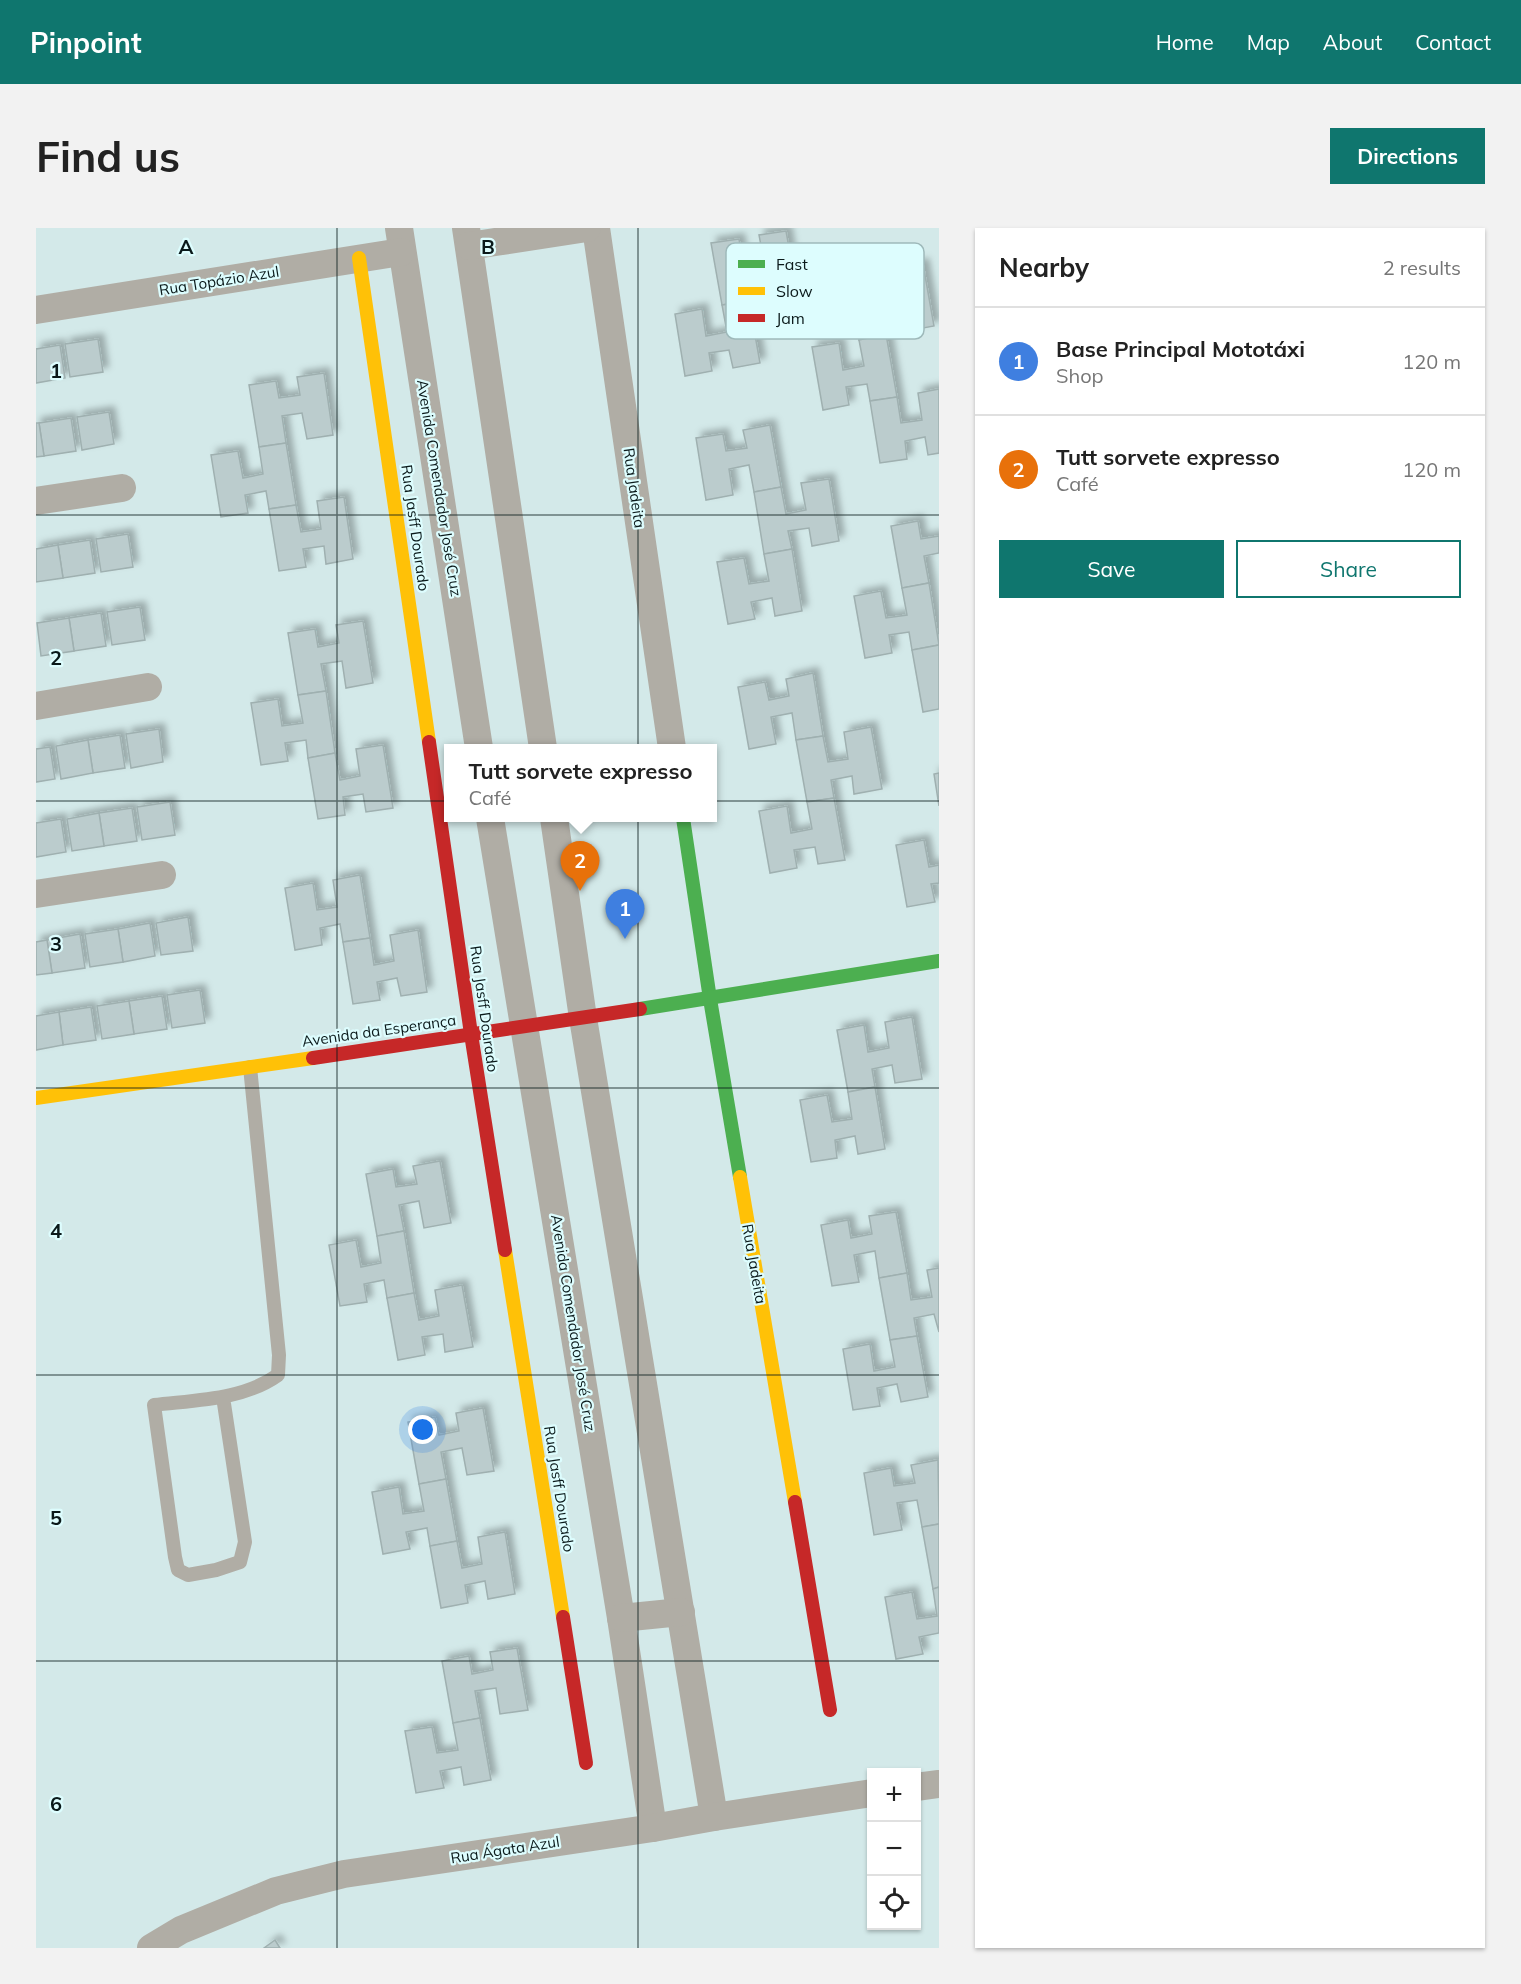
<!DOCTYPE html>
<html lang="en">
<head>
<meta charset="utf-8">
<style>
  :root { --surface:#fff; --page:#f2f2f2; --text:#222; --muted:#767676; --line:#e0e0e0; --accent:#0f766e }
  body { margin:0; font-family:Mulish,sans-serif; background:var(--page); color:var(--text) }
  .controls { position:absolute; right:18px; bottom:18px; display:grid; overflow:hidden; border-radius:0px; box-shadow:0 2px 4px #0004 }
  .controls button { width:54px; height:54px; display:grid; place-items:center; padding:0; border:0; border-bottom:2px solid var(--line); background:var(--surface); color:var(--text); font:30px sans-serif }
  .you { position:absolute; left:387px; top:1202px; width:21px; height:21px; margin:-15px; border:4px solid #fff; border-radius:50%; background:#1a73e8; box-shadow:0 0 0 9px #1a73e833 }
  .badge { display:grid; place-items:center; width:39px; height:39px; border-radius:50%; background:var(--accent); color:#fff; font-size:20px; font-weight:700 }
  .pin { position:absolute; translate:-50% -50px; filter:drop-shadow(0 2px 3px #0008) }
  .pin::after { content:''; position:absolute; top:32px; width:21px; height:18px; background:inherit; clip-path:polygon(0 0,100% 0,50% 100%) }
  .popup { position:absolute; left:408px; top:516px; width:273px; height:78px; box-sizing:border-box; display:grid; place-content:center; border-radius:0px; background:var(--surface); filter:drop-shadow(0 2px 4px #0005); font-size:20px; white-space:nowrap; color:var(--muted) }
  .popup b { font-size:22px; color:var(--text) }
  .popup::after { content:''; position:absolute; left:50%; top:100%; margin-left:-12px; border:12px solid transparent; border-top-color:var(--surface) }
  .list { margin:0; padding:0; list-style:none }
  h2 { display:flex; justify-content:space-between; align-items:center; height:78px; margin:0; padding:0 24px; font-size:26px }
  h2 small { font-size:20px; font-weight:400; color:var(--muted) }
  .list li { display:grid; grid-template-columns:39px 1fr auto; gap:18px; align-items:center; box-sizing:border-box; height:108px; padding:0 24px; border-top:2px solid var(--line) }
  .list b { display:block; font-size:22px; white-space:nowrap }
  .list p { margin:0; font-size:20px; white-space:nowrap; color:var(--muted) }
  .list em { font-size:20px; font-style:normal; color:var(--muted) }
  .actions { display:flex; gap:12px; padding:18px 24px }
  .actions a { flex:1; padding:14px 0; border:2px solid var(--accent); border-radius:0px; text-align:center; font-size:21px; color:var(--accent) }
  .actions .main { background:var(--accent); color:#fff }
  .icon { flex:none; width:33px; height:33px; fill:none; stroke:currentColor; stroke-width:2; stroke-linecap:round; stroke-linejoin:round }
  .map { position:relative; flex:none; width:903px; height:1720px; overflow:hidden; border-radius:0px }
  header { display:flex; align-items:center; gap:36px; box-sizing:border-box; height:84px; padding:0 30px; background:var(--accent); color:#fff }
  header strong { font-size:28px }
  nav { display:flex; gap:33px; margin-inline-start:auto; font-size:21px }
  .intro { display:flex; align-items:center; justify-content:space-between; box-sizing:border-box; height:144px; padding:0 36px }
  h1 { margin:0; font-size:42px }
  .button { padding:15px 27px; border-radius:0px; background:var(--accent); color:#fff; font-size:21px; font-weight:700 }
  main { display:flex; gap:36px; padding:0 36px }
  aside { flex:1; background:var(--surface); border-radius:0px; box-shadow:0 2px 4px #0004 }
  .map>svg:first-child { display:block }
  .building { fill:#bbcccd; stroke:#9fb0b0; stroke-width:1.5; filter:url(#shadow) }
  .lines { fill:none; stroke-linecap:round; stroke-linejoin:round }
  .lane { stroke:#b0ada5; stroke-width:14 }
  .street { stroke:#b0ada5; stroke-width:28 }
  .fast { stroke:#4caf50; stroke-width:14 }
  .slow { stroke:#ffc107; stroke-width:14 }
  .jam { stroke:#c62828; stroke-width:14 }
  .grid { fill:none; stroke:#0a191a; stroke-width:1.5; stroke-opacity:0.55 }
  .labels { text-anchor:middle; stroke-width:4.5; stroke-linejoin:round; paint-order:stroke }
  .street-label { font-size:15px; fill:#0a191a; stroke:#ddfdfe }
  .key { fill:#ddfdfe; stroke:#9eb9ba; stroke-width:1.5 }
  .key-label { font-size:16px; fill:#0a191a }
  .grid-label { font-size:20px; text-anchor:middle; font-weight:bold; fill:#0a191a; stroke:#ddfdfe; stroke-width:4.5; stroke-linejoin:round; paint-order:stroke }
</style>
</head>
<body>
<header>
<strong>Pinpoint</strong>
<nav><a>Home</a><a>Map</a><a>About</a><a>Contact</a></nav>
</header>
<div class="intro"><h1>Find us</h1><a class="button">Directions</a></div>
<main>
<div class="map">
<svg width="903" height="1720" viewBox="0 0 903 1720">
  <defs>
    <filter id="shadow"><feDropShadow dx="5.5" dy="-5.5" stdDeviation="3" flood-color="#0004"/></filter>
  </defs>
  <rect width="100%" height="100%" fill="#d3e9e9"/>
  <g class="building">
    <polygon points="750,3 761,64 734,69 730,51 710,55 713,73 686,77 675,15 703,11 707,37 728,34 723,7"/>
    <polygon points="887,36 898,98 871,103 866,76 846,80 850,106 823,112 813,49 840,45 843,63 863,59 860,41"/>
    <polygon points="713,73 724,135 697,140 693,122 673,125 676,143 649,148 639,86 666,81 670,108 691,104 686,77"/>
    <polygon points="850,106 861,169 834,173 831,156 810,159 813,177 787,182 776,119 803,115 807,142 828,138 823,112"/>
    <polygon points="62,111 67,144 34,149 29,116"/>
    <polygon points="24,117 29,150 0,155 0,121"/>
    <polygon points="288,145 297,207 271,211 266,185 246,188 250,215 223,219 213,157 240,153 243,170 264,167 261,149"/>
    <polygon points="903,161 903,225 892,227 889,209 869,213 871,231 844,235 834,173 861,169 865,195 886,192 882,165"/>
    <polygon points="73,184 78,216 46,222 41,189"/>
    <polygon points="35,190 40,223 8,228 3,195"/>
    <polygon points="0,195 3,195 8,228 0,229"/>
    <polygon points="734,197 745,259 718,264 713,237 693,241 697,267 670,272 660,210 687,206 690,223 711,220 707,202"/>
    <polygon points="250,215 260,277 233,281 230,263 209,267 212,285 185,289 175,227 202,223 207,250 227,246 223,219"/>
    <polygon points="793,251 803,313 776,318 773,300 752,303 756,321 728,326 718,264 745,259 750,286 770,282 765,255"/>
    <polygon points="308,269 317,331 290,336 288,318 267,321 270,339 243,343 233,281 260,277 265,304 285,301 281,273"/>
    <polygon points="882,293 885,311 903,308 903,325 888,328 893,355 866,360 855,298"/>
    <polygon points="92,306 97,339 65,344 60,311"/>
    <polygon points="54,312 59,345 27,350 22,317"/>
    <polygon points="22,317 27,350 0,354 0,321"/>
    <polygon points="756,321 766,383 739,388 736,370 715,374 719,391 692,396 681,334 708,330 713,356 733,353 728,326"/>
    <polygon points="893,355 903,417 876,422 873,404 853,407 856,425 829,430 818,368 845,363 850,390 871,387 866,360"/>
    <polygon points="104,379 109,412 76,417 71,384"/>
    <polygon points="65,385 70,418 38,423 33,390"/>
    <polygon points="33,390 38,423 5,428 1,395"/>
    <polygon points="327,393 337,455 310,460 306,433 285,436 290,463 262,467 252,405 279,401 282,419 303,415 300,397"/>
    <polygon points="903,417 903,481 887,484 876,422"/>
    <polygon points="777,445 787,508 760,512 756,485 735,489 740,516 713,521 702,459 729,454 733,472 753,468 750,451"/>
    <polygon points="290,463 299,525 272,530 270,512 249,515 252,533 225,537 215,475 242,471 246,498 267,495 262,467"/>
    <polygon points="835,499 846,561 818,566 816,548 795,552 798,570 771,574 760,512 787,508 792,534 812,531 808,504"/>
    <polygon points="123,501 127,534 95,540 90,506"/>
    <polygon points="84,507 89,540 57,545 52,512"/>
    <polygon points="52,512 57,545 25,551 20,518"/>
    <polygon points="347,517 357,580 330,584 327,566 307,569 309,587 282,591 272,530 299,525 304,552 324,548 320,521"/>
    <polygon points="14,519 19,551 0,554 0,521"/>
    <polygon points="903,545 903,578 898,546"/>
    <polygon points="798,570 809,632 782,636 779,619 758,622 761,640 734,645 723,583 751,578 755,605 776,601 771,574"/>
    <polygon points="134,574 139,607 106,612 101,579"/>
    <polygon points="96,580 101,613 68,618 63,585"/>
    <polygon points="63,585 68,618 36,623 31,591"/>
    <polygon points="25,591 30,624 0,629 0,595"/>
    <polygon points="888,612 893,639 903,637 903,655 895,656 899,674 871,679 860,617"/>
    <polygon points="324,647 334,710 307,714 304,696 284,700 286,717 259,722 249,660 277,655 281,682 301,679 297,652"/>
    <polygon points="152,689 157,723 125,727 120,695"/>
    <polygon points="114,695 119,728 87,734 82,701"/>
    <polygon points="82,701 87,734 54,739 49,706"/>
    <polygon points="382,702 391,764 365,768 361,750 341,754 344,772 317,776 307,714 334,710 338,737 358,733 354,707"/>
    <polygon points="44,706 49,740 16,745 11,712"/>
    <polygon points="11,712 16,745 0,747 0,714"/>
    <polygon points="164,762 169,795 136,800 131,767"/>
    <polygon points="126,768 131,801 98,806 93,773"/>
    <polygon points="93,773 98,806 66,811 61,778"/>
    <polygon points="55,779 60,812 27,817 23,784"/>
    <polygon points="23,784 27,817 0,822 0,788"/>
    <polygon points="876,789 886,851 859,855 856,837 836,841 839,859 812,864 801,802 828,797 832,824 853,820 849,794"/>
    <polygon points="839,859 849,921 822,926 819,908 799,912 801,930 775,934 764,872 791,867 796,894 816,891 812,864"/>
    <polygon points="404,933 415,995 388,1000 383,973 363,977 368,1003 341,1008 330,946 357,941 360,959 381,956 377,938"/>
    <polygon points="860,984 871,1045 843,1050 839,1023 818,1027 823,1054 796,1058 785,997 812,992 815,1010 836,1006 833,988"/>
    <polygon points="368,1003 378,1065 351,1070 348,1052 328,1056 331,1074 304,1078 293,1017 320,1012 325,1039 345,1035 341,1008"/>
    <polygon points="903,1040 903,1104 898,1086 878,1090 881,1108 854,1112 843,1050 871,1045 875,1072 896,1069 891,1042"/>
    <polygon points="426,1057 437,1119 409,1124 407,1106 386,1109 389,1127 362,1132 351,1070 378,1065 383,1092 403,1088 399,1062"/>
    <polygon points="881,1108 892,1169 865,1174 861,1156 841,1160 844,1178 817,1182 807,1121 834,1116 838,1143 859,1139 854,1112"/>
    <polygon points="447,1180 458,1243 431,1247 426,1220 405,1224 410,1251 383,1256 372,1194 399,1189 403,1207 423,1203 420,1185"/>
    <polygon points="902,1232 903,1296 886,1299 881,1272 861,1275 866,1302 838,1307 828,1245 855,1240 858,1258 879,1255 875,1237"/>
    <polygon points="410,1251 421,1313 394,1318 391,1300 370,1304 374,1321 347,1326 336,1264 363,1259 367,1286 388,1283 383,1256"/>
    <polygon points="903,1296 903,1359 897,1361 886,1299"/>
    <polygon points="469,1304 479,1366 452,1371 449,1353 429,1357 432,1375 405,1380 394,1318 421,1313 426,1340 446,1336 442,1309"/>
    <polygon points="903,1359 903,1405 883,1409 887,1426 860,1431 849,1369 876,1364 881,1391 901,1388 897,1361"/>
    <polygon points="481,1420 492,1482 464,1486 460,1460 439,1463 444,1490 417,1495 406,1433 433,1428 436,1446 457,1442 454,1424"/>
    <polygon points="444,1490 455,1552 428,1557 425,1539 404,1543 408,1560 380,1565 369,1503 396,1499 401,1525 422,1522 417,1495"/>
    <polygon points="239,1712 244,1720 228,1720"/>
  </g>
  <g class="lines">
    <path class="lane" d="M187 1169 209 1314 204 1334 180 1342 152 1347 142 1342 139 1329 118 1177C159 1172 207 1172 242 1147L243 1127 214 839"/>
    <g class="street">
      <polyline points="363,0 443,520"/>
      <polyline points="430,0 507,520"/>
      <polyline points="560,0 636,520"/>
      <polyline points="433,18 551,0"/>
      <polyline points="0,82 365,24"/>
      <polyline points="0,273 86,260"/>
      <polyline points="0,478 112,459"/>
      <polyline points="454,590 585,1390 617,1600"/>
      <polyline points="518,590 547,790 678,1589"/>
      <polyline points="0,666 126,647"/>
      <polyline points="585,1390 645,1384"/>
      <polyline points="880,1559 903,1556"/>
      <polyline points="115,1720 145,1702 240,1663 308,1646 617,1600 678,1589 836,1565"/>
    </g>
    <g class="fast">
      <polyline points="647,590 674,771 704,949"/>
      <polyline points="604,781 903,733"/>
    </g>
    <g class="slow">
      <polyline points="323,30 393,514"/>
      <polyline points="0,870 277,830"/>
      <polyline points="704,949 759,1274"/>
      <polyline points="469,1022 527,1389"/>
    </g>
    <g class="jam">
      <polyline points="393,514 435,806 469,1022"/>
      <polyline points="277,830 604,781"/>
      <polyline points="759,1274 794,1482"/>
      <polyline points="527,1389 550,1535"/>
    </g>
  </g>
  <path class="grid" d="M301 0V1720M602 0V1720M0 287H903M0 573H903M0 860H903M0 1147H903M0 1433H903"/>
  <g class="labels">
    <g class="street-label">
      <text transform="translate(183 53) rotate(-9)" y="5">Rua Topázio Azul</text>
      <text transform="translate(403 260) rotate(81)" y="5">Avenida Comendador José Cruz</text>
      <text transform="translate(598 260) rotate(82)" y="5">Rua Jadeita</text>
      <text transform="translate(379 300) rotate(82)" y="5">Rua Jasff Dourado</text>
      <text transform="translate(448 781) rotate(82)" y="5">Rua Jasff Dourado</text>
      <text transform="translate(343 803) rotate(-8)" y="5">Avenida da Esperança</text>
      <text transform="translate(718 1036) rotate(80)" y="5">Rua Jadeita</text>
      <text transform="translate(537 1095) rotate(81)" y="5">Avenida Comendador José Cruz</text>
      <text transform="translate(523 1261) rotate(81)" y="5">Rua Jasff Dourado</text>
      <text transform="translate(469 1622) rotate(-9)" y="5">Rua Ágata Azul</text>
    </g>
  </g>
  <rect x="690" y="15" width="198" height="96" rx="9" class="key"/>
  <rect x="702" y="32" width="27" height="8" fill="#4caf50"/>
  <rect x="702" y="59" width="27" height="8" fill="#ffc107"/>
  <rect x="702" y="86" width="27" height="8" fill="#c62828"/>
  <g class="key-label">
    <text x="740" y="42">Fast</text>
    <text x="740" y="69">Slow</text>
    <text x="740" y="96">Jam</text>
  </g>
  <g class="grid-label">
    <text x="150" y="26">A</text>
    <text x="452" y="26">B</text>
    <text x="20" y="150">1</text>
    <text x="20" y="437">2</text>
    <text x="20" y="723">3</text>
    <text x="20" y="1010">4</text>
    <text x="20" y="1297">5</text>
    <text x="20" y="1583">6</text>
  </g>
</svg>
<div class="controls">
<button>+</button>
<button>−</button>
<button><svg class="icon" aria-label="locate" viewBox="0 0 24 24"><circle cx="12" cy="12" r="6"/><path d="M12 2v4M12 18v4M2 12h4M18 12h4"/></svg></button>
</div>
<div class="you"></div>
<div class="pin badge" style="left:589px;top:711px;background:#3f7fe0">1</div>
<div class="pin badge" style="left:544px;top:663px;background:#e8710a">2</div>
<div class="popup"><b>Tutt sorvete expresso</b>Café</div>
</div>
<aside>
<h2>Nearby<small>2 results</small></h2>
<ul class="list">
<li><span class="badge" style="background:#3f7fe0">1</span><div><b>Base Principal Mototáxi</b><p>Shop</p></div><em>120 m</em></li>
<li><span class="badge" style="background:#e8710a">2</span><div><b>Tutt sorvete expresso</b><p>Café</p></div><em>120 m</em></li>
</ul>
<div class="actions"><a class="main">Save</a><a>Share</a></div>
</aside>
</main>
</body>
</html>
